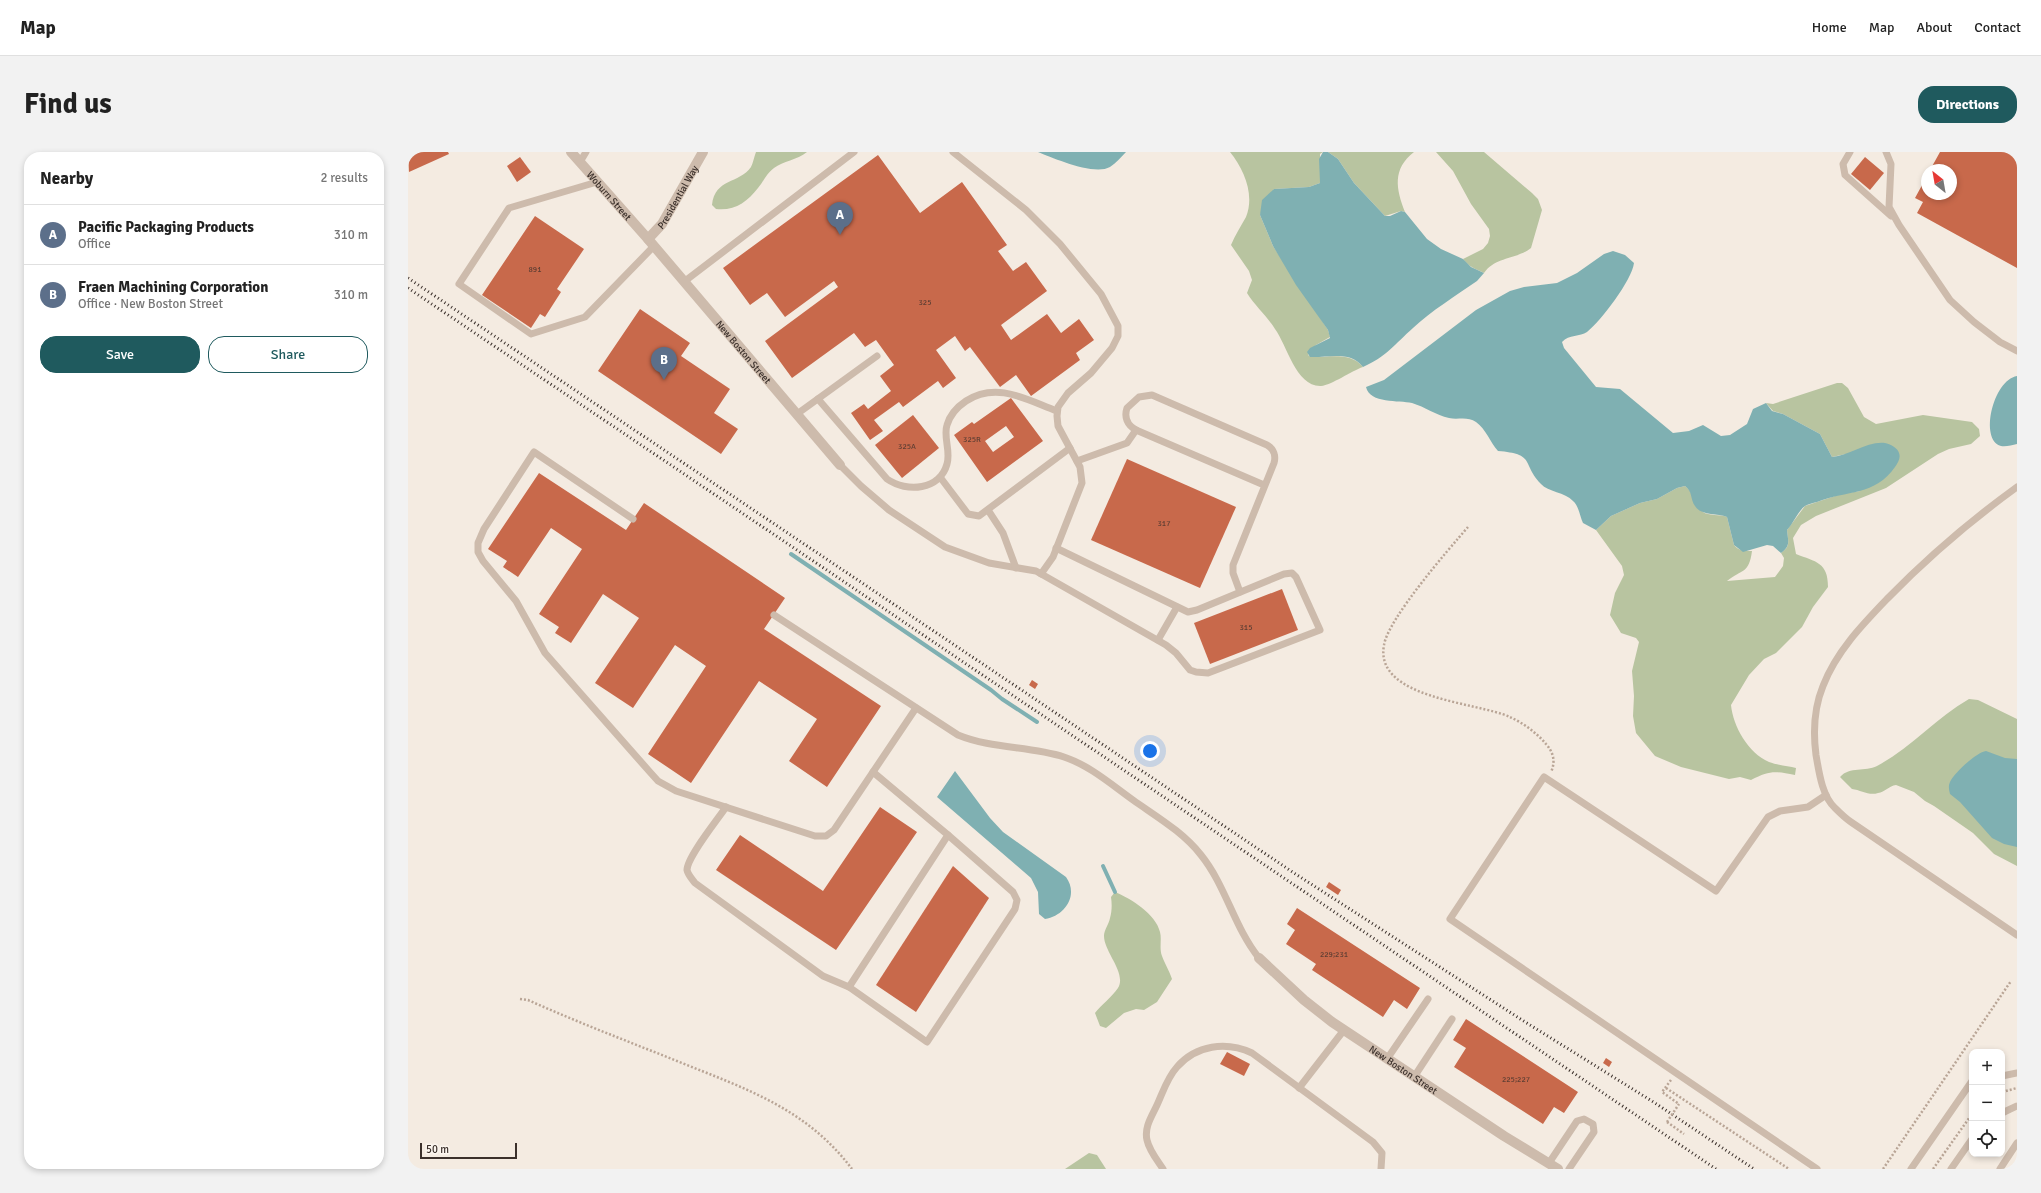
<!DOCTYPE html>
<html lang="en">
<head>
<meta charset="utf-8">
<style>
  :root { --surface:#fff; --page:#f2f2f2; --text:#222; --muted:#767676; --line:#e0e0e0; --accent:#1f5a5e }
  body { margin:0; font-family:Signika,sans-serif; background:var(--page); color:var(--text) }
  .controls { position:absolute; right:12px; bottom:12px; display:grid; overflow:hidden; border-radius:8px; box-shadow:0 2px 6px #0003 }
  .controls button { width:36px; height:36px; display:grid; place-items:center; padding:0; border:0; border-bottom:1px solid var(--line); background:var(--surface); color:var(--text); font:20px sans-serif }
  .compass { position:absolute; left:1513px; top:12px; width:36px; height:36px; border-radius:50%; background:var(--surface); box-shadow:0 2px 6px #0003; rotate:329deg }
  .scale { position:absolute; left:12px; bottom:10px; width:97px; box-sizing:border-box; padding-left:4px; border:2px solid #3b302b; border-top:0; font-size:11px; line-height:14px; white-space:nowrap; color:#3b302b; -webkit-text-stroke:3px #fbf5ee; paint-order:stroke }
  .you { position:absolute; left:742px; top:599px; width:14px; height:14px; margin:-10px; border:3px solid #fff; border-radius:50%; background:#1a73e8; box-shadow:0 0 0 6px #1a73e833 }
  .badge { display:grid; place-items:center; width:26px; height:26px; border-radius:50%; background:var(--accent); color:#fff; font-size:13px; font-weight:700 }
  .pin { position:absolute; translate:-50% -33px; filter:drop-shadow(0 1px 2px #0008) }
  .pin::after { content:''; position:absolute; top:21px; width:14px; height:12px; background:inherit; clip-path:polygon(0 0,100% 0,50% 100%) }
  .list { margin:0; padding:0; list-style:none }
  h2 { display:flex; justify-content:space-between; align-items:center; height:52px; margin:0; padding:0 16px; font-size:17px }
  h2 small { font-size:13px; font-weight:400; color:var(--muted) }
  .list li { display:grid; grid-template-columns:26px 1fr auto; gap:12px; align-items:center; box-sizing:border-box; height:60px; padding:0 16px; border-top:1px solid var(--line) }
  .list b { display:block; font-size:15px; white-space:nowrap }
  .list p { margin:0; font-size:13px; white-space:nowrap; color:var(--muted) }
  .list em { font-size:13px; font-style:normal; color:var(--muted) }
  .actions { display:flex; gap:8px; padding:12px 16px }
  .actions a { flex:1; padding:9px 0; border:1px solid var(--accent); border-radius:16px; text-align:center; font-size:14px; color:var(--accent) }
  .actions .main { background:var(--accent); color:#fff }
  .icon { flex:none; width:22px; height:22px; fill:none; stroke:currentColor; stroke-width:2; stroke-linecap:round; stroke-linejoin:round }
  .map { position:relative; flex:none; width:1609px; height:1017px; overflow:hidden; border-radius:16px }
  header { display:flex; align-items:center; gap:24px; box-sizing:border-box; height:56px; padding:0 20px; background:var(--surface); border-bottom:1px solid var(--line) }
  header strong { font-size:19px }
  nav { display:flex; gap:22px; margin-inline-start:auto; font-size:14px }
  .intro { display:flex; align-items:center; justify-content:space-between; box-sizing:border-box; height:96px; padding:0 24px }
  h1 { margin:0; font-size:28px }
  .button { padding:10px 18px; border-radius:16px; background:var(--accent); color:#fff; font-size:14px; font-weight:700 }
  main { display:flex; gap:24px; padding:0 24px }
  aside { flex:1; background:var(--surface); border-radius:16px; box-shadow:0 2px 6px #0003 }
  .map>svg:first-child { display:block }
  .green { fill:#b8c4a0 }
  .water { fill:#7fb0b2 }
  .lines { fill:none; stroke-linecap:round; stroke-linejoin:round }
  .stream { stroke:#7fb0b2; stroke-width:4 }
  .building { fill:#c8694b; fill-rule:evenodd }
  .path { stroke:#b9a596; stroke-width:2.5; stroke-dasharray:2 2; stroke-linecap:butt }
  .service { stroke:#cdbbac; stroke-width:7 }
  .minor { stroke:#cdbbac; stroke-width:10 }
  .tertiary { stroke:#cdbbac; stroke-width:10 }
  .rail { stroke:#3b302b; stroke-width:3; stroke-dasharray:1 3; stroke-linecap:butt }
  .path-bridge { stroke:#b9a596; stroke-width:2.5; stroke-dasharray:2 2; stroke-linecap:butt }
  .labels { text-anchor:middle; stroke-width:3.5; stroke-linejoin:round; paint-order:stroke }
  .number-label { font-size:8px; fill:#5e3e33 }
  .street-label { font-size:10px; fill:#3b302b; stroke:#fbf5ee }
</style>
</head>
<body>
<header>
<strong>Map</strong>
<nav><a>Home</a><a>Map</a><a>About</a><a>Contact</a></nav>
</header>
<div class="intro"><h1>Find us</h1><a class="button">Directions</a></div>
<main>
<aside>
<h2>Nearby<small>2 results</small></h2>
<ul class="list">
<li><span class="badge" style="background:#5c6f8a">A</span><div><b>Pacific Packaging Products</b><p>Office</p></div><em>310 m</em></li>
<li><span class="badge" style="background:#5c6f8a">B</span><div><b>Fraen Machining Corporation</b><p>Office · New Boston Street</p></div><em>310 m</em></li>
</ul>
<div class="actions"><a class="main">Save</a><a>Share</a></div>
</aside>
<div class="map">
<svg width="1609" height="1017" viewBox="0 0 1609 1017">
  <rect width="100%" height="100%" fill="#f4ebe1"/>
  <g class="green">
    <path d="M348 0H399C389 8 375 9 366 16 358 22 356 29 350 36 339 50 327 59 308 57L304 53C307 26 331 32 343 15 345 11 346 5 348 0Z"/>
    <path d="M822 0H915L912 2V31L901 35 866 37 852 63 865 94 920 178 922 185 908 193 900 203 903 205C920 206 942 199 955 215 943 219 924 233 913 234 888 235 879 193 867 177 859 164 847 154 839 141L844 128 841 119 823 93C827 83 833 74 838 65 847 43 836 17 822 0Z"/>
    <path d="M920 0H1006C984 17 988 37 997 60L993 59 977 64 946 31 930 7Z"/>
    <path d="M1028 0H1076L1124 41 1130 47 1134 58 1123 96C1108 108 1088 104 1076 121 1068 117 1061 115 1055 107L1075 97 1080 91 1082 84 1081 77 1063 52 1045 19Z"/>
    <path d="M1429 231H1434L1440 236 1456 265 1468 272 1515 263 1564 270 1571 277 1572 284 1563 292 1541 297 1530 302 1478 336 1408 364 1393 373 1385 386 1388 402C1408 410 1420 410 1420 435L1405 455 1394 475 1368 501 1356 507 1341 523 1323 553C1325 574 1340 601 1361 610 1369 613 1380 614 1388 616L1387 623C1367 619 1362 618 1343 628L1332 625 1321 627 1273 615 1247 604 1228 581 1225 564 1226 544 1224 519 1231 490 1228 486 1213 481 1202 463 1207 441 1216 423 1214 414 1188 378 1203 364 1232 351 1249 347 1269 336 1277 334C1286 340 1285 353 1295 360 1300 364 1312 362 1319 365L1326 393C1331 399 1336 399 1344 399 1341 422 1334 417 1319 429L1367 425 1375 414 1376 406 1373 401C1383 394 1380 390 1379 378L1397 354 1433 342 1452 339 1438 302 1424 305 1412 282 1375 262 1365 259 1358 251 1365 252Z"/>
    <path d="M1561 547 1570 548 1609 567V714L1586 702 1565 681 1526 654 1517 649 1506 640 1488 633C1481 634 1477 640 1470 641 1461 644 1453 638 1444 637L1432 625C1442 614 1457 620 1469 614 1503 596 1528 566 1561 547Z"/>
    <path d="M707 740C722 746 748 762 752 780 754 787 751 796 754 804 757 812 761 818 764 827L749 850 736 858 728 857 716 861 698 876 692 874 687 861C693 853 704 845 710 836 719 821 696 800 696 784 696 778 701 772 702 766 704 759 704 752 703 745Z"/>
    <polygon points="681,1001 689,1003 698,1017 657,1017"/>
  </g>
  <g class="water">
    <path d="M630 0H718C713 5 708 11 702 15 686 24 645 6 630 0Z"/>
    <path d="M915 0H920L930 7 946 31 977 64H982L993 59 997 60 1019 87 1033 97 1055 107 1063 115 1076 121 1069 129C1049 143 1023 159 1005 176 987 192 978 205 955 215 942 198 920 206 902 205L899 200 902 196 922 186 920 178 888 133 865 94 852 63 854 48 866 37 901 35 912 31 911 7Z"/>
    <path d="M1205 99 1217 103 1226 111C1224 128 1193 169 1179 180 1172 185 1161 182 1154 190L1156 196 1188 235 1212 237 1265 281 1281 279 1295 273 1313 284 1322 283 1339 272 1345 257 1358 251 1364 259 1375 262 1412 282 1424 305C1441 304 1459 289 1477 291 1482 292 1490 296 1491 301 1493 306 1490 311 1487 315 1467 344 1439 338 1409 350 1405 351 1400 352 1397 354 1390 359 1385 372 1379 378 1380 389 1383 394 1373 401L1365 394 1359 393 1335 400 1326 393 1319 365C1309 361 1293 364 1287 354 1282 347 1285 340 1277 334L1269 336 1249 347 1232 351 1203 364 1188 378 1175 371C1172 365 1171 354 1165 349 1157 340 1140 340 1133 332 1113 311 1128 302 1090 299 1082 290 1078 277 1068 270 1060 264 1050 268 1041 266 1028 263 1017 255 1004 251 991 248 962 252 958 235L976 228 1068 158 1102 139 1116 135 1149 131 1169 121 1196 102Z"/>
    <path d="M1609 224V292C1604 293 1598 295 1593 294 1571 288 1585 228 1609 224Z"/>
    <path d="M1578 599 1597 606 1609 607V695L1596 692 1584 686 1552 650 1542 642C1541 638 1540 634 1542 630 1546 621 1569 600 1578 599Z"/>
    <path d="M547 619 582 666 595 680 658 725C671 743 657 764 637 767L631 762 630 740 623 726 529 645Z"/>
  </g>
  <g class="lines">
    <g class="stream">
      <polyline points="383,402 583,538 594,547 629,570"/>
      <polyline points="695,714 707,740"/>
    </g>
  </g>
  <g class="building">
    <polygon points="0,0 40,0 41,2 1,20"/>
    <polygon points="1532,0 1609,0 1609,116 1509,61 1515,50 1507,46 1519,24 1519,42 1543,42 1543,18 1522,18"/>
    <polygon points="470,3 512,61 554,30 599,93 590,99 605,119 618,110 639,139 593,173 603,188 639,162 653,181 671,167 686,188 668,201 672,208 623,244 608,223 592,235 562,195 557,199 547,184 528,198 548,226 535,236 530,229 495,255 491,250 466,268 475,279 462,288 443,261 456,252 460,257 483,239 472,224 486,213 468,188 457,195 446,181 384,226 357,189 430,135 426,129 377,165 359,141 342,153 315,116"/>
    <polygon points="112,5 123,20 109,30 99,14"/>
    <polygon points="1457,5 1476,21 1462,38 1443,22"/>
    <polygon points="127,64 176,97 149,137 153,140 137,165 132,162 123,176 74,143"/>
    <polygon points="232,157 282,191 273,204 322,237 306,261 330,277 313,302 190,219"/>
    <path d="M603 246 635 289 579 330 546 283 564 270 566 272ZM598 274 606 285 585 300 577 289Z"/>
    <polygon points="505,263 531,296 494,326 467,293"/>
    <polygon points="719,307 828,355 792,436 683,388"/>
    <polygon points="131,321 218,378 236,351 377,446 356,477 473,554 419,635 381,609 409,567 351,529 283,631 240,602 298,514 267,493 225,556 187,531 231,466 195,442 163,491 147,481 151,475 131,462 174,397 143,376 110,425 95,415 99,409 80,397"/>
    <polygon points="874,437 890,478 802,512 786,471"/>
    <polygon points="624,528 630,532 627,537 621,533"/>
    <polygon points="472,655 509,680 428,798 308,718 332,683 415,739"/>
    <polygon points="545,714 581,746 508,860 468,833"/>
    <polygon points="921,730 933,738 930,743 918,735"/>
    <polygon points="889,756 1012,836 999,857 986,848 975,865 904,818 908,812 878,792 887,778 879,772"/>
    <polygon points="1058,867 1170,940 1156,961 1146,955 1135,972 1046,915 1058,896 1045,888"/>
    <polygon points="819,900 842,912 836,924 812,912"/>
    <polygon points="1198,906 1204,910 1201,915 1195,911"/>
  </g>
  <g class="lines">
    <g class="path">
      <path d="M1060 375C1040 398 980 467 976 493 966 547 1069 550 1102 565 1115 571 1129 581 1138 592 1145 600 1148 609 1143 620"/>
      <path d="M112 847 120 848C169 870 219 889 269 909 338 937 398 956 444 1017"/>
      <polyline points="1263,928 1254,940 1271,952"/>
      <polyline points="1258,936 1381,1017"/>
      <polyline points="1594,940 1609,936"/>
      <polyline points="1259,970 1276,982"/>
      <polyline points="1475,1017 1603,829"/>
      <polyline points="1525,1017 1564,962"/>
    </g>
    <g class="service">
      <polyline points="545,0 618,58 652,92 693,142 710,174 710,184 704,196 683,221 660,241 650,255 649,264 650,274 672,315 674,331 645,405 633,422"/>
      <polyline points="1442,0 1435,12 1437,23 1483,64"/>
      <polyline points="1478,0 1483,12 1481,55 1491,73 1542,148 1566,170 1592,190 1609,199"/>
      <polyline points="172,10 178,0"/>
      <polyline points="189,30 101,56 51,132 123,182 177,165 246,94"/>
      <polyline points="277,129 446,0"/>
      <path d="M410 247 479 327C499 341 532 338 539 312 543 299 535 285 539 273 542 263 549 255 558 249 589 229 619 248 649 259"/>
      <polyline points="389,262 469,204"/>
      <polyline points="669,309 719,291 728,278"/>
      <polyline points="432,313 453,334 481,358 537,395 581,411 628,419 758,493 768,501 782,518 788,520 800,521 912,478 888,425 884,421 876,422 789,458 780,460 648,396"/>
      <polyline points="532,325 560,362 571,364 662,296"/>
      <path d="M1609 335C1562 369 1519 406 1479 447 1454 473 1428 500 1415 534 1406 556 1405 580 1408 603 1411 620 1414 644 1427 656 1432 661 1437 666 1443 670L1609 783"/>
      <polyline points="580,358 595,381 608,416"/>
      <polyline points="225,367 126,300 76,377 70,391 70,400 75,409 108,449 137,501 241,619 250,629 268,639 407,684 418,684 426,678 508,556"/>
      <path d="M832 440 825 421V413L866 311C868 304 866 297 859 293L744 243 731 245 719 256C716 265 719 273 728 278L856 333"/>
      <path d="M366 463 550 583C584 597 622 594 656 605 681 613 704 633 725 648 749 665 775 680 793 703 818 734 826 775 851 806"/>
      <polyline points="750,488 769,455"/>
      <path d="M318 655C310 667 279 705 279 718 280 723 284 727 287 731L415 824 441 835 540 683 465 620"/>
      <polyline points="441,835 519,890 607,757 609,748 605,740 540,683"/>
      <polyline points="979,907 1020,847"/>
      <polyline points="1594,924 1609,921"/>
      <polyline points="1006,925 1044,867"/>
      <polyline points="891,936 936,878"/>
      <polyline points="1594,961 1609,954"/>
      <polyline points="1141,1011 1169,969 1176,967 1185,972 1186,980 1161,1017"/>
      <path d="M755 1017C749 1008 741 998 739 988 736 975 744 964 749 953 755 940 759 926 769 915 788 893 818 889 844 901L965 990 974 1001 973 1017"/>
      <polyline points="1409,1017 1042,767 1136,625 1308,739 1360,665 1372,659 1400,655 1418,643"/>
      <polyline points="1503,1017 1564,929"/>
      <polyline points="1543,1017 1564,987"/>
      <polyline points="1592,1017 1609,991"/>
    </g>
    <g class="minor">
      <path id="s1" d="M240 87 432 313"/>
      <path id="s2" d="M851 806 896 848 924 870 1096 984 1150 1017"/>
    </g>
    <path class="tertiary" id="s3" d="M163 0 240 87 254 72 295 0"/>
    <g class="rail">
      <polyline points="0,126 886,721 1114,868 1247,951 1346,1017"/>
      <polyline points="0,136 1308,1017"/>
    </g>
    <polyline class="path-bridge" points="1259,970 1271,952"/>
  </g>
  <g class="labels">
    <g class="number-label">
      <text x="127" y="120">891</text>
      <text x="517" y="153">325</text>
      <text x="564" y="290">325R</text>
      <text x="499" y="297">325A</text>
      <text x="756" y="374">317</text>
      <text x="838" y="478">315</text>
      <text x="926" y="805">229;231</text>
      <text x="1108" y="930">225;227</text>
    </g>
    <g class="street-label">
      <text dy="4" stroke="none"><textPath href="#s3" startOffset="58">Woburn Street</textPath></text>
      <text dy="4" stroke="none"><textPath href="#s3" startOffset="168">Presidential Way</textPath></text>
      <text dy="4" stroke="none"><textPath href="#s1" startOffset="148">New Boston Street</textPath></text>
      <text dy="4" stroke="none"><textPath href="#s2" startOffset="183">New Boston Street</textPath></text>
    </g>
  </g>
</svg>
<div class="controls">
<button>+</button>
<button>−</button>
<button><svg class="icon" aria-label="locate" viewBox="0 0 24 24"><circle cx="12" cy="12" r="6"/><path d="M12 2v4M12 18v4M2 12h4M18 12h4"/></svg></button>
</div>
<svg class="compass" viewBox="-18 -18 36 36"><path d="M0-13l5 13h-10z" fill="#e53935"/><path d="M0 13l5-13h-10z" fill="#767676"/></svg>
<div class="scale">50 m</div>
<div class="you"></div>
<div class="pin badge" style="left:432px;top:83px;background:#5c6f8a">A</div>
<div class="pin badge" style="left:256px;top:228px;background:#5c6f8a">B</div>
</div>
</main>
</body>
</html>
